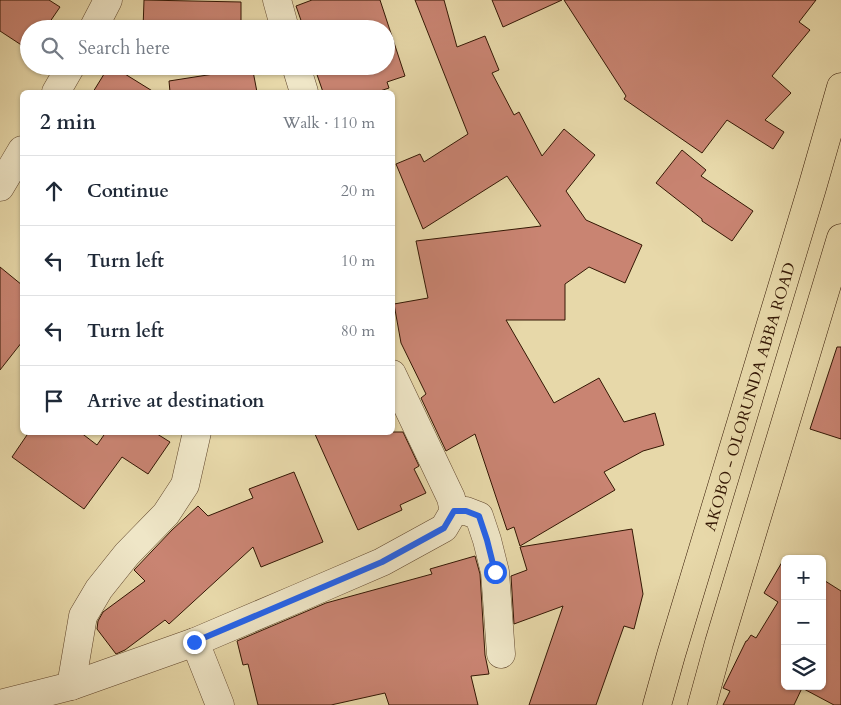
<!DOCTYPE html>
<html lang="en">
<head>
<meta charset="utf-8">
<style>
  :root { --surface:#fff; --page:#f2f2f3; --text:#1f2937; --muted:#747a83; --line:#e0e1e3 }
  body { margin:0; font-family:Cardo,serif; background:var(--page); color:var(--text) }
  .controls { position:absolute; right:15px; bottom:15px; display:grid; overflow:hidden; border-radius:8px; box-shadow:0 1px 4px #0004 }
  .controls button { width:45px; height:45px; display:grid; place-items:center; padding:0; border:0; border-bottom:1px solid var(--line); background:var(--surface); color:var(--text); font:25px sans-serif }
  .stop { position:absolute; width:15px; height:15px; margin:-11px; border:4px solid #2563eb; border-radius:50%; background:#fff }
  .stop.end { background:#2563eb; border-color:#fff; box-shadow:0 1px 5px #0008 }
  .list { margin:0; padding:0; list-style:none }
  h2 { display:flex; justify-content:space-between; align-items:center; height:65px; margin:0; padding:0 20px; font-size:21px }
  h2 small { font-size:16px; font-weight:400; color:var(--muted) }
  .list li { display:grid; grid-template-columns:32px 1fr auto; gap:15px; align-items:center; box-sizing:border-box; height:70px; padding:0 20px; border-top:1px solid var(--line) }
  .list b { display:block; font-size:19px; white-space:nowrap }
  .list em { font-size:16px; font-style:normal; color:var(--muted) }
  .icon { flex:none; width:28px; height:28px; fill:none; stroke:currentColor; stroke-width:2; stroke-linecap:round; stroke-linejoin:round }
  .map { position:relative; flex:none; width:841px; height:705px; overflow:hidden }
  .search { position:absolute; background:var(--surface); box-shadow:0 1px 4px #0004; left:20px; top:20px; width:375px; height:55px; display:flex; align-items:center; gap:12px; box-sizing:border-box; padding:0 18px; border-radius:28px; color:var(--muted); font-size:19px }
  .panel { position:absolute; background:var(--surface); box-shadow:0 1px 4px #0004; left:20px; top:90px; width:375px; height:345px; border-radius:8px }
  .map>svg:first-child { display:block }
  .building { fill:#c98472; stroke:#341704 }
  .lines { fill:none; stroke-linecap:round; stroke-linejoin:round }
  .minor-casing { stroke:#61472d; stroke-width:29 }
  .major-casing { stroke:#341704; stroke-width:29 }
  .minor { stroke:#efe6c7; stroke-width:28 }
  .major { stroke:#e7d8a9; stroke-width:28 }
  .route { stroke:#2563eb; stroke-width:6 }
  .labels { text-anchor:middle; stroke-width:4.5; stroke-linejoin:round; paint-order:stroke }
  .street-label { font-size:16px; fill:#341704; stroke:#efe6c7 }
</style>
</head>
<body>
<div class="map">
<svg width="841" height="705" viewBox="0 0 841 705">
  <rect width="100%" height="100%" fill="#e7d8a9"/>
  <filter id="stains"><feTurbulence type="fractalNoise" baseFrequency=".004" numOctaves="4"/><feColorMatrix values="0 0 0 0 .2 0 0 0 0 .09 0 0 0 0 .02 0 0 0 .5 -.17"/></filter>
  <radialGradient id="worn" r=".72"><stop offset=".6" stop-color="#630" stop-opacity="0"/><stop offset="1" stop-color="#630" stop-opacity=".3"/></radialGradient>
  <g class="building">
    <polygon points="0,0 49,0 60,7 45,29 29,29 29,50 0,31"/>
    <polygon points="144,0 241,2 241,29 143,29"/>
    <polygon points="312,0 380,0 405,76 387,82 389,88 377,92 323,92 314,66 386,66 386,29 304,29 296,6"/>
    <polygon points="415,0 444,0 457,47 485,36 499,70 492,73 514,115 519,112 542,156 564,129 595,155 566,191 586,220 642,245 625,283 589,267 565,284 565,320 506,320 554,403 599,378 624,422 655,413 664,445 643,451 604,472 615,490 520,546 514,527 507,530 475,434 446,451 421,398 426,394 401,343 394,304 428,298 416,241 541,226 507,176 423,229 396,164 420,154 424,162 468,134"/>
    <polygon points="492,0 562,0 503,27"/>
    <polygon points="564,0 816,0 799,22 810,30 772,76 791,93 765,120 784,132 773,149 727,120 702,153 624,99 626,96"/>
    <polygon points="109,66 112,66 154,92 93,92"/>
    <polygon points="233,66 252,66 257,92 170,92 169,81 233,71"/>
    <polygon points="682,150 706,170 701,176 753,211 732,241 702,221 702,219 656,183"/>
    <polygon points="0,267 22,285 22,342 0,370"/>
    <polygon points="837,347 841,347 841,439 810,429"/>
    <polygon points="29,432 80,432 97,445 106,432 154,432 170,442 148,474 122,457 84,509 12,457"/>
    <polygon points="314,432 403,432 419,466 414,469 426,493 400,505 402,510 358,530"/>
    <polygon points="294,472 323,542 261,567 253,547 169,624 165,620 125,650 116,654 97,629 98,621 103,612 145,581 134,570 172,530 198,506 208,516 253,498 249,489"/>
    <polygon points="632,529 643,594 634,629 624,626 596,705 529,705 563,606 514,624 511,576 527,570 520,547"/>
    <polygon points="475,556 480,574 485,655 489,674 471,676 478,705 389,705 385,693 331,705 258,705 248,664 243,665 237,641 326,603 432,574 430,569"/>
    <polygon points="785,557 787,559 785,559 785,686 822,686 822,579 841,591 841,705 834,705 802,688 794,705 723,705 730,691 723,688 746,641 747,641 751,635 756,638 778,602 764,593"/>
  </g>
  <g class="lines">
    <g class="minor-casing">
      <g id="minor">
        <polyline points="277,0 285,29"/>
        <polyline points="93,29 108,0"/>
        <polyline points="296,66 304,92"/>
        <polyline points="56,92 71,66"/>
        <polyline points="0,187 22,150"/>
        <polyline points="454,511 466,511 479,516 487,540 495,572 501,654"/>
        <polyline points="195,642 220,705"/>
        <polyline points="71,686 83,616 99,589 127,554 166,514 185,485 197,432"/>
        <polyline points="0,704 71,686 195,642 296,599 382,562 444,528 454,511 451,498 392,374"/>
      </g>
    </g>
    <g class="major-casing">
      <g id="major">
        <path id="s1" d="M657 705 671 655 812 188 841 87"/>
        <polyline points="702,705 719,643 841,238"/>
      </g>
    </g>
    <use href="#minor" class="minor"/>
    <use href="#major" class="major"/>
  </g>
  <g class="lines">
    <polyline class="route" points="194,642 382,562 444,528 454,511 466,511 479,516 487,540 495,572"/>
  </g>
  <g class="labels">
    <g class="street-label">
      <text dy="6" stroke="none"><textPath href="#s1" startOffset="322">AKOBO - OLORUNDA ABBA ROAD</textPath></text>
    </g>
  </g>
  <rect width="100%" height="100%" filter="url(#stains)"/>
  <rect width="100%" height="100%" fill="url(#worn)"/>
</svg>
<div class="controls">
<button>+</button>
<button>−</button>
<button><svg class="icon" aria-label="layers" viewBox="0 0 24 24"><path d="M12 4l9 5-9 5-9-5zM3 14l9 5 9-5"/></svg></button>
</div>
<div class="stop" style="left:495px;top:572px"></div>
<div class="stop end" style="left:194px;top:642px"></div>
<div class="search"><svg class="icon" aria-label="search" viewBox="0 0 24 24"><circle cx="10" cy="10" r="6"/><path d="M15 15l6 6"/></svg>Search here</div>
<section class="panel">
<h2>2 min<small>Walk · 110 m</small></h2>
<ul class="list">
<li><svg class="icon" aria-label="ahead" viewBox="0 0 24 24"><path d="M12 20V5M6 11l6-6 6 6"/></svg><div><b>Continue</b></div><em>20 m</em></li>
<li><svg class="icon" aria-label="left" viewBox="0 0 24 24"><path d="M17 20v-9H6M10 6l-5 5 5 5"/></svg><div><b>Turn left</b></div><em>10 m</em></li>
<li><svg class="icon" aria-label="left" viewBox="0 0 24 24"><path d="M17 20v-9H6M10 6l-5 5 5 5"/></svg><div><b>Turn left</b></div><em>80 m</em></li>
<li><svg class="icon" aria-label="arrive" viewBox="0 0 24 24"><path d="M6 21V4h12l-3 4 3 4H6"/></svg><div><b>Arrive at destination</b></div></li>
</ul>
</section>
</div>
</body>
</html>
